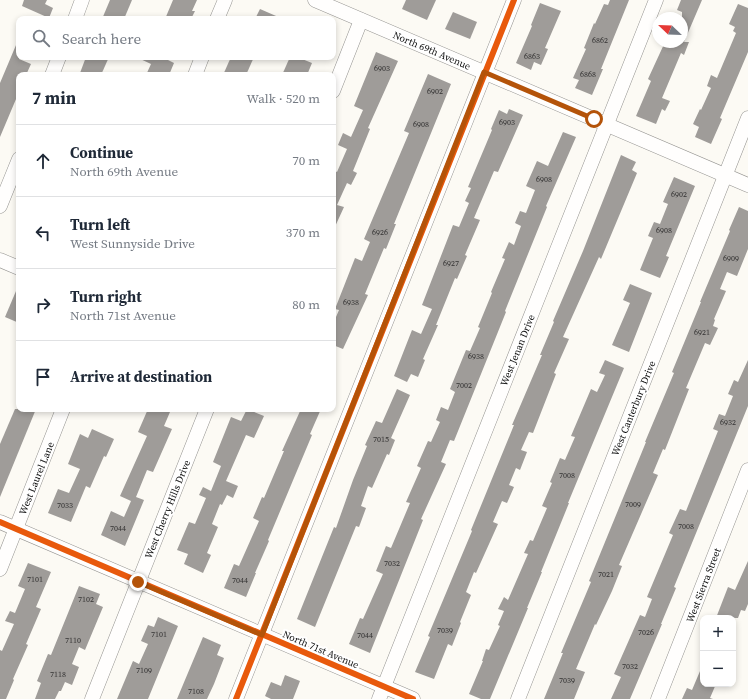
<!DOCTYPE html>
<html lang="en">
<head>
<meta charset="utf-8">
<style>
  :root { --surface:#fff; --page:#f2f2f3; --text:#1f2937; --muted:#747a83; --line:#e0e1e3 }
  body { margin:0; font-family:"Source Serif 4",serif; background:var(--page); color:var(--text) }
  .controls { position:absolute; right:12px; bottom:12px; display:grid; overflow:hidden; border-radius:8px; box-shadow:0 2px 6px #0003 }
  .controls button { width:36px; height:36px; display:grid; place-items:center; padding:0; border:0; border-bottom:1px solid var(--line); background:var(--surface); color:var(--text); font:20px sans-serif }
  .compass { position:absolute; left:652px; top:12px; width:36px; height:36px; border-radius:50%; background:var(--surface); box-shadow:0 2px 6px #0003; rotate:293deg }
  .stop { position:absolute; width:12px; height:12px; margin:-9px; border:3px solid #b45309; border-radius:50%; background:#fff }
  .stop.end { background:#b45309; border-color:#fff; box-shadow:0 1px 4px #0008 }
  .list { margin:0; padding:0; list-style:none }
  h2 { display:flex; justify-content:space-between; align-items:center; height:52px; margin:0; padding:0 16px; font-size:17px }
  h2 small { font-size:13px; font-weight:400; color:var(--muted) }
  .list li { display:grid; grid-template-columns:26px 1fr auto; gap:12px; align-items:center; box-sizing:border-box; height:72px; padding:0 16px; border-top:1px solid var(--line) }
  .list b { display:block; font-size:15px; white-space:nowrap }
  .list p { margin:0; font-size:13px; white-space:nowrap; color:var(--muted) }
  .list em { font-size:13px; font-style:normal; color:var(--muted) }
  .icon { flex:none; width:22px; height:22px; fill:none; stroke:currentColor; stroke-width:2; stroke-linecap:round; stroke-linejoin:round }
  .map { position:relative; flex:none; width:748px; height:699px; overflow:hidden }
  .search { position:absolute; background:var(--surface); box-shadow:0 2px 6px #0003; left:16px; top:16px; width:320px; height:44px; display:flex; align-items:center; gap:10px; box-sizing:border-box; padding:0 14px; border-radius:8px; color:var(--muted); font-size:15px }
  .panel { position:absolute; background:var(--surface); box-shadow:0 2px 6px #0003; left:16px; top:72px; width:320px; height:340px; border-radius:8px }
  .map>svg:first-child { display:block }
  .building { fill:#9f9c99 }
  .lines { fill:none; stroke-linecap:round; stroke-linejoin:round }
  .minor-casing { stroke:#969592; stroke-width:15 }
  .minor { stroke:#fffefd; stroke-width:14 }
  .cycleway-casing { stroke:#fff; stroke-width:8 }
  .cycleway { stroke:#e8590c; stroke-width:6 }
  .route { stroke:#b45309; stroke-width:5 }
  .labels { text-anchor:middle; stroke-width:4; stroke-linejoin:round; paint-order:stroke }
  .number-label { font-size:8px; fill:#333232 }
  .street-label { font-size:10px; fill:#0f0f0f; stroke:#fff }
</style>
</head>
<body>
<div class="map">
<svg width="748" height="699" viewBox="0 0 748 699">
  <rect width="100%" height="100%" fill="#fcfaf4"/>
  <g class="building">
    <polygon points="24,0 47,0 45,4 53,8 49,18 22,6"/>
    <polygon points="110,0 132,0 124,19 102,19"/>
    <polygon points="173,0 197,0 192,11 195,11 191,19 165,19"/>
    <polygon points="406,0 436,0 427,20 402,9"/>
    <polygon points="610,0 629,0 601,69 603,69 592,95 575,88 579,80 573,78 586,49 584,48 594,23 595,24 604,4 608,5"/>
    <polygon points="681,0 702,0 684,42 689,42 684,55 681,53 662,98 670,101 665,111 662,109 656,124 636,116 651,81 648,79 665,42 682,42 682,12 677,10"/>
    <polygon points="540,3 561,11 545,48 548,49 541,65 534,62 531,70 516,63 532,26 531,25"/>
    <polygon points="738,4 748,8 748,52 720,118 722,119 711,144 695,137 699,127 693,124 700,109 701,110 711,88 707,86 711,75 717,78 736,33 733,31 735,27 729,24"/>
    <polygon points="260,9 283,19 255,19"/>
    <polygon points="453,12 477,22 470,39 445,29"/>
    <polygon points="19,38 19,59 31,64 26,75 19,75 19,92 0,137 0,83"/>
    <polygon points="376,52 398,61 368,128 370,129 353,171 357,173 351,185 347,183 337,205 344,207 333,231 333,170 337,172 347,149 338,145 343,133 351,137 363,110 354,106"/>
    <polygon points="86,57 109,57 101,75 84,75 80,73"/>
    <polygon points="136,57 168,57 166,59 174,63 169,75 146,75 151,64"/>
    <polygon points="231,57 254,57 246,75 223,75"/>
    <polygon points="290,57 297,57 312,63 307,75 282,75"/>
    <polygon points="428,74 451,84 394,224 396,224 386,249 384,248 365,294 368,295 343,349 333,345 333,324 339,310 335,309 355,258 362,261 370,242 364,239 409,133 404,131"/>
    <polygon points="509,109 523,115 498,172 494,171 474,218 480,220 465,255 467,256 457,279 455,278 436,325 438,325 423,359 425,360 418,377 411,374 407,382 394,376 412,330 421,334 432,309 422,305 453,225 459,227 469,203 465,201 471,188 468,187 492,130 491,129 499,110 507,114"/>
    <polygon points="563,132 576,137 546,206 547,207 505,311 506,312 454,441 450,440 441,462 446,464 421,519 423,520 370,653 349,644 360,618 363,619 383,574 376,571 386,546 391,548 410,503 406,502 421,468 417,466 428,441 431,442 440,422 436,420 441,407 448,410 455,392 450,389 466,350 470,351 480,328 478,327 492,293 491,292 505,259 502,258 509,242 514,245 521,226 515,223 520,211 526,213 535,190 526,186 537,161 548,166"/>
    <polygon points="621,155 636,162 632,170 637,173 601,259 599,257 563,337 569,339 554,373 556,374 533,433 529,432 521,450 527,452 520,470 516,468 509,485 514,487 507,503 502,501 493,522 498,524 476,573 474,572 466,592 471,595 460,622 461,623 452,646 448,644 434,679 415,672 430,637 428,636 472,531 471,530 514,425 512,425 542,355 540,355 554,322 553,321 583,251"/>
    <polygon points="674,177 695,186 666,256 669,257 660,278 640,270 653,238 648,236 654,222 660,224 668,204 663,202"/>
    <polygon points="739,207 748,211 748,249 737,276 727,272 720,289 726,291 714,319 715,320 713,326 718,328 710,345 705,343 686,388 689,389 665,450 663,449 653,473 658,475 619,565 622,566 612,591 596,625 595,624 576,669 585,672 574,699 544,699 563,653 561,653 591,582 589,581 646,442 645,442 674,373 672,372 701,302 700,302 730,231 729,230"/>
    <polygon points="19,284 19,323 5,317"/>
    <polygon points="630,284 652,293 629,352 612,345 630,303 623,300"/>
    <polygon points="605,360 624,368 568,503 569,503 541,572 542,572 527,608 528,608 490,699 481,699 469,694 483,661 482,661 486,649 489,650 500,626 498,625 504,611 498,609 504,597 508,600 528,554 524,553 530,540 533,541 547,508 542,506 552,483 550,482 560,458 565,460 575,437 571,436 591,389 597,392 605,375 599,373"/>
    <polygon points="748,360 748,406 674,587 676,588 661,624 662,624 630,699 611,699 621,677 614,674 640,615 645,617 652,599 647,597 673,535 669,533 680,509 686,511 718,431 713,429 719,414 725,416 733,396 728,394 734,380 738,382"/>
    <polygon points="397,389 410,395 391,438 395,440 389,455 387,454 372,488 368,486 361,506 366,508 359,527 356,526 315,627 297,619 334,527 336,528 353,480 367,446 365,445 376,421 382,423"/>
    <polygon points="15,409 36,409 0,497 0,444"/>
    <polygon points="148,409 162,409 170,412 164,426 172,429 153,472 147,470 136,497 144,500 125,546 101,535 111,511 124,517 131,501 120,496 147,436 138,432"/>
    <polygon points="247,409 264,416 254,438 246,435 226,481 238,486 233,498 227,495 222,505 220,504 212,524 218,527 207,553 211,555 203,573 184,564 188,554 177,550 189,522 195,524 206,498 199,495 203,487 211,491 221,466 213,462 231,417 241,421"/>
    <polygon points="301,409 321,409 310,434 312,435 268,540 269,541 255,573 256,573 246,597 224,588 234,564 239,566 259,521 253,518 262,497 264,498 284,451 282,451"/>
    <polygon points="92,429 114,439 106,457 104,456 90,488 86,486 71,522 48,513 58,489 69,493 80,469 68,464 80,434 88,438"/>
    <polygon points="748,561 748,604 745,611 741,610 738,618 716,618 728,587 735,590"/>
    <polygon points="28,563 51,572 36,607 41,609 26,644 28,645 13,679 14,680 6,699 0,699 0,650 2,651 14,624 5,621 10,611 15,613 25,589 18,586"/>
    <polygon points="79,586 100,594 96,604 103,607 85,650 79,647 72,664 79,667 72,685 65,682 61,691 59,691 55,699 35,699 41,683 37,681 48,654 51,655"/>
    <polygon points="158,617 178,626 148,699 117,699 133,661 139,664 148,644 141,641 148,625 154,627"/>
    <polygon points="203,637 221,645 217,655 224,658 214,684 207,699 177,699"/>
    <polygon points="703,664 703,684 716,684 710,698 713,699 682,699 687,688 692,690"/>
    <polygon points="285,675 300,681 293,699 271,699 265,696 271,682 281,686"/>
  </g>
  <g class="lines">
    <g class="minor-casing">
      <g id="minor">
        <polyline points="315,0 748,185"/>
        <polyline points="75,19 82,0"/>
        <polyline points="217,19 225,0"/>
        <polyline points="52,75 59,57"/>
        <polyline points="195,75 202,57"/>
        <polyline points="333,91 361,20"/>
        <polyline points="0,206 19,159"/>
        <polyline points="0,260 19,268"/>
        <polyline points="0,522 413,699"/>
        <polyline points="0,569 63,409"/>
        <polyline points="92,699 207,409"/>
        <polyline points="236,699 514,0"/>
        <polyline points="379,699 656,0"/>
        <polyline points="518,699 748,118"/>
        <polyline points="658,699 748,470"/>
      </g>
    </g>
    <use href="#minor" class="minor"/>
    <g class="cycleway-casing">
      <g id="cycleway">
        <polyline points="0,522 413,699"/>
        <polyline points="236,699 514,0"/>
      </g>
    </g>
    <use href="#cycleway" class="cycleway"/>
  </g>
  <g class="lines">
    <polyline class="route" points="138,582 262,635 484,72 594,119"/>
  </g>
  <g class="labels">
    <g class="number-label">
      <text x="600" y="43">6862</text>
      <text x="532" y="59">6863</text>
      <text x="382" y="71">6903</text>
      <text x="588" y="77">6868</text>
      <text x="435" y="94">6902</text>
      <text x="507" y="125">6903</text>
      <text x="421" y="127">6908</text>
      <text x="544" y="182">6908</text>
      <text x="679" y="197">6902</text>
      <text x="664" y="233">6908</text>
      <text x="380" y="235">6926</text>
      <text x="731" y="261">6909</text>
      <text x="451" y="266">6927</text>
      <text x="351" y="305">6938</text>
      <text x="702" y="335">6921</text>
      <text x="476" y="359">6938</text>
      <text x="464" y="388">7002</text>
      <text x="728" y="425">6932</text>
      <text x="381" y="442">7015</text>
      <text x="567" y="478">7008</text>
      <text x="633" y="507">7009</text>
      <text x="65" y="508">7033</text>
      <text x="686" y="529">7008</text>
      <text x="118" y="531">7044</text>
      <text x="392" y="566">7032</text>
      <text x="606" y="577">7021</text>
      <text x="35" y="582">7101</text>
      <text x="240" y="583">7044</text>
      <text x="86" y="602">7102</text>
      <text x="445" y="633">7039</text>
      <text x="646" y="635">7026</text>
      <text x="159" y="637">7101</text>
      <text x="365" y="638">7044</text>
      <text x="73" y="643">7110</text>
      <text x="630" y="669">7032</text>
      <text x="144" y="673">7109</text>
      <text x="58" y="677">7118</text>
      <text x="567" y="683">7039</text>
      <text x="196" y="694">7108</text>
    </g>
    <g class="street-label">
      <text transform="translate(432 50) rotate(23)" y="4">North 69th Avenue</text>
      <text transform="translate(517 350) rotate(-68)" y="4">West Jenan Drive</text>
      <text transform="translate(633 408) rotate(-68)" y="4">West Canterbury Drive</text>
      <text transform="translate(36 478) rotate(-68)" y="4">West Laurel Lane</text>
      <text transform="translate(167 509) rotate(-68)" y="4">West Cherry Hills Drive</text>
      <text transform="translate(703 585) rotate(-69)" y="4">West Sierra Street</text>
      <text transform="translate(321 649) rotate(23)" y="4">North 71st Avenue</text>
    </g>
  </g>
</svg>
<div class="controls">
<button>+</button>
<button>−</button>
</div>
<svg class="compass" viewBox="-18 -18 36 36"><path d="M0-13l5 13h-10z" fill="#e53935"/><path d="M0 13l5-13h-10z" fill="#747a83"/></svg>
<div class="stop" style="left:594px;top:119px"></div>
<div class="stop end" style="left:138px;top:582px"></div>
<div class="search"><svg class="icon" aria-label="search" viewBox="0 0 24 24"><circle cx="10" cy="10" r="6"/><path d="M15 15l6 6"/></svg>Search here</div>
<section class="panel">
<h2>7 min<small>Walk · 520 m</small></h2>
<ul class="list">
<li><svg class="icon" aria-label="ahead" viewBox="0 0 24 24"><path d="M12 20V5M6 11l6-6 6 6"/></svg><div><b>Continue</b><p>North 69th Avenue</p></div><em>70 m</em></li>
<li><svg class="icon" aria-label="left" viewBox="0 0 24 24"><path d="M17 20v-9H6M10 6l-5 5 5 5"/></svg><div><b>Turn left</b><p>West Sunnyside Drive</p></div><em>370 m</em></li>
<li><svg class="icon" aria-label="right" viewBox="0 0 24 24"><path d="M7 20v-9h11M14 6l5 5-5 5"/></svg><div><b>Turn right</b><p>North 71st Avenue</p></div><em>80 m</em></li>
<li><svg class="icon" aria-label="arrive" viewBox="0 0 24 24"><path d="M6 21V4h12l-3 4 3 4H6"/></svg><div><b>Arrive at destination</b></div></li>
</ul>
</section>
</div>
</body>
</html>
